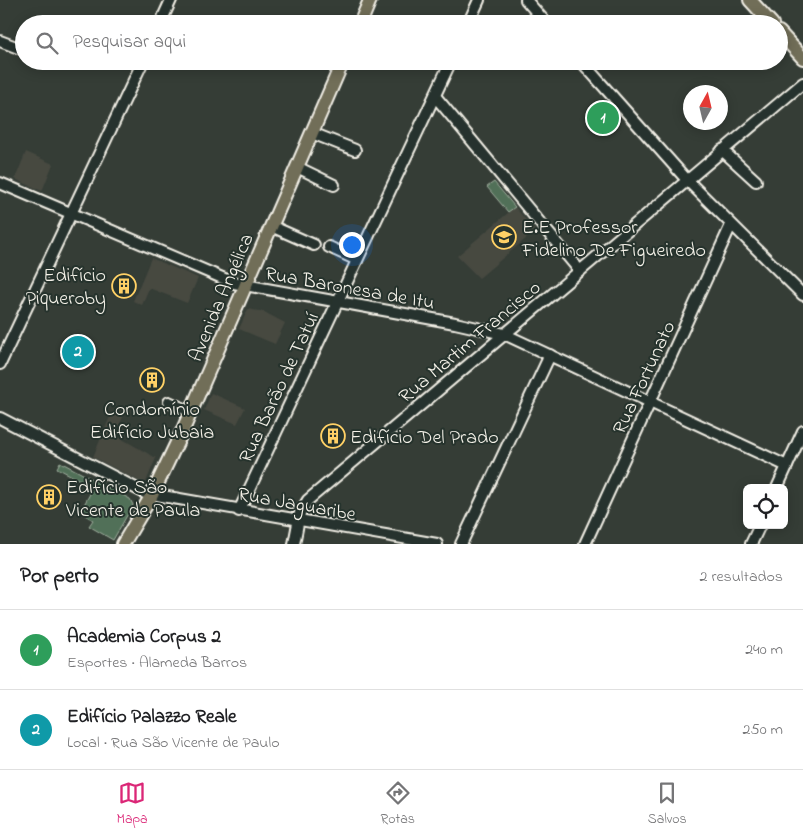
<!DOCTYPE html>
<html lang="pt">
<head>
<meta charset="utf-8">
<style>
  :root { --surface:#fff; --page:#f6f6f6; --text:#202124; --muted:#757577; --line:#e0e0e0; --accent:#db2777 }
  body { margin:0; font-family:"Indie Flower",sans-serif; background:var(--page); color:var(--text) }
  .controls { position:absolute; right:15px; bottom:15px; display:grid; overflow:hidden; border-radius:8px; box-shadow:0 2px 12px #0003 }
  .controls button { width:45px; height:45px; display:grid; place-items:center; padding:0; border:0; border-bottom:1px solid var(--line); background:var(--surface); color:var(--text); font:25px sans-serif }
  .compass { position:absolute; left:683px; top:85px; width:45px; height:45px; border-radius:50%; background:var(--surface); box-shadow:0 2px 12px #0003; rotate:8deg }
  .you { position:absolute; left:351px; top:244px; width:18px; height:18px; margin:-12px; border:4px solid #fff; border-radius:50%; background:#1a73e8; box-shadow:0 0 0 8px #1a73e833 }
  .badge { display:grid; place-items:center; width:32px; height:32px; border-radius:50%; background:var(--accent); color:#fff; font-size:16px; font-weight:700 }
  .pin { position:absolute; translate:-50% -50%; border:2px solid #fff; box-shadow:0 1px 5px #0006 }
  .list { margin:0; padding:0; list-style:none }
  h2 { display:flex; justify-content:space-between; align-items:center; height:65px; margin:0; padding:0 20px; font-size:21px }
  h2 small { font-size:16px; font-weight:400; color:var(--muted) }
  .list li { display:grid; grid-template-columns:32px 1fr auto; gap:15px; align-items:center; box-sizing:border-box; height:80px; padding:0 20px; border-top:1px solid var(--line) }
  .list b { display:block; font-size:19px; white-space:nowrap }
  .list p { margin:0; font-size:16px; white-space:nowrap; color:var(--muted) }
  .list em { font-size:16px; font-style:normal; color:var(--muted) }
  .icon { flex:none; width:28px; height:28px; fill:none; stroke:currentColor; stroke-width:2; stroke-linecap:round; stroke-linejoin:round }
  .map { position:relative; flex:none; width:803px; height:544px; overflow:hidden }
  .search { position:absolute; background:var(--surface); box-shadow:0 2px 12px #0003; left:15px; right:15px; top:15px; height:55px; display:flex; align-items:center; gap:12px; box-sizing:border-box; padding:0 18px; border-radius:28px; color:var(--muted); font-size:19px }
  .sheet { height:225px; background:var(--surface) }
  nav { display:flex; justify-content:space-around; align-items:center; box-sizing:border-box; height:70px; border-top:1px solid var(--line); background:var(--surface); font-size:14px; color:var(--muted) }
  nav a { display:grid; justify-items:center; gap:2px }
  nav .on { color:var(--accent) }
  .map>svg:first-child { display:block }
  .built { fill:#474941 }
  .green { fill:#517059; stroke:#a2b0a0 }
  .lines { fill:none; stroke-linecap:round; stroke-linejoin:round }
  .minor-casing { stroke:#f4f1e8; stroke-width:14 }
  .major-casing { stroke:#f4f1e8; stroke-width:16 }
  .minor { stroke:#26332d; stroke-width:10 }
  .major { stroke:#716e59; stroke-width:12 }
  .labels { text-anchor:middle; stroke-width:4; stroke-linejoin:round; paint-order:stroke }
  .poi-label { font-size:20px; fill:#f4f1e8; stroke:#26332d; text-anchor:start }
  .street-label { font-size:20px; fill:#f4f1e8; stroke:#26332d }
</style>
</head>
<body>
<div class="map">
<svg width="803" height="544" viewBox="0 0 803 544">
  <rect width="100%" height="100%" fill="#353d36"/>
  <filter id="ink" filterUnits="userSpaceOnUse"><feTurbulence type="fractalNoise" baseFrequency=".02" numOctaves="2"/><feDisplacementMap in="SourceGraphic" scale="10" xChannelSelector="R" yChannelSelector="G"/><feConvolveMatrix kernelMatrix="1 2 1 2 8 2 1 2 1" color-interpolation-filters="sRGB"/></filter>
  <g filter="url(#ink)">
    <g class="built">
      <polygon points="26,152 53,164 42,191 15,179"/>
      <polygon points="515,207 535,231 479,278 457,256"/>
      <polygon points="151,258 198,278 187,303 149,288 142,305 133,301"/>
      <polygon points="248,309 264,312 285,323 275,344 239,329"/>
      <polygon points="211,393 245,408 237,424 204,410"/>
      <polygon points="112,412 123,417 115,435 156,458 146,482 143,483 93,457"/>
    </g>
    <g class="green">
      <polygon points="494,182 515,207 508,212 487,187"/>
      <polygon points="60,462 130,499 133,505 113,540 89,526 93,520 80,512 91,492 89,490 91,486 57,468"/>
    </g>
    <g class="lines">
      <g class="minor-casing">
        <g id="minor">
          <polyline points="526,0 547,24"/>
          <polyline points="160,24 171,0"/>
          <polyline points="468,24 479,0"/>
          <polyline points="0,41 24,50"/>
          <polyline points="581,61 687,180 803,295"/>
          <polyline points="435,96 580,271"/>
          <polyline points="312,133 355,150"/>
          <polyline points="722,150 756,181"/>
          <polyline points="297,167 334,185"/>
          <polyline points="0,183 234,283 455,323 504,334 787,466"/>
          <polyline points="271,226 314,245"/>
          <polyline points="329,247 357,260"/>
          <polyline points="0,364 143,61"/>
          <polyline points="169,402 191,412"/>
          <polyline points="0,418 145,493 437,544"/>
          <polyline points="777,488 803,431"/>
          <polyline points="239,511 451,61"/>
          <polyline points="294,544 300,513 308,500 803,83"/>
          <polyline points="461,544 550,355"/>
          <polyline points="585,544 731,225"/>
          <polyline points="751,544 760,525"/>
        </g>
      </g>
      <g class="major-casing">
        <g id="major">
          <polyline points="750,0 772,24"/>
          <polyline points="360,24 370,0"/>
          <polyline points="779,32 803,58"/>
          <polyline points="123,544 152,495 182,432 343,61"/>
        </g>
      </g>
      <use href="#minor" class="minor"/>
      <use href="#major" class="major"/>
    </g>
  </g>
  <defs>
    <g id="school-ring" transform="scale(1.25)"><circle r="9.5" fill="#26332d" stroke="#ffd166" stroke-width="1.5"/><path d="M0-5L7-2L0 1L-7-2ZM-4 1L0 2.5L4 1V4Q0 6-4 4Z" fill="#ffd166"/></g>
    <g id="building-ring" transform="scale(1.25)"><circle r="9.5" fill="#26332d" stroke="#ffd166" stroke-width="1.5"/><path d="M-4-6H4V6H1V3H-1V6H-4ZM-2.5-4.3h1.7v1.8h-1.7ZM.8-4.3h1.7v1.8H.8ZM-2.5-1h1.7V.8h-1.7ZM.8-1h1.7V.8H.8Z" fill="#ffd166"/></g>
  </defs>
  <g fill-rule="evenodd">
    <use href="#school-ring" x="504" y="237"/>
    <use href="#building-ring" x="124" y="286"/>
    <use href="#building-ring" x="152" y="380"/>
    <use href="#building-ring" x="333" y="436"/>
    <use href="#building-ring" x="49" y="497"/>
  </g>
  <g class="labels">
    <g class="poi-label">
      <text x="522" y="233">E.E Professor<tspan x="522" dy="23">Fidelino De Figueiredo</tspan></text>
      <text x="106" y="281" text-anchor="end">Edifício<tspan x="106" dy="23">Piqueroby</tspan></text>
      <text x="152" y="415" text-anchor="middle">Condomínio<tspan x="152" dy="23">Edifício Jubaia</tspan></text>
      <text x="350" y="443">Edifício Del Prado</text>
      <text x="66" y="493">Edifício São<tspan x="66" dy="23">Vicente de Paula</tspan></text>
    </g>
    <g class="street-label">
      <text transform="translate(350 287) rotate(10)" y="7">Rua Baronesa de Itu</text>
      <text transform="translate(220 297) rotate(-67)" y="7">Avenida Angélica</text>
      <text transform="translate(469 341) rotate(-40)" y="7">Rua Martim Francisco</text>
      <text transform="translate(643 377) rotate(-65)" y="7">Rua Fortunato</text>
      <text transform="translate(278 387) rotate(-65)" y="7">Rua Barão de Tatuí</text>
      <text transform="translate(297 503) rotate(10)" y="7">Rua Jaguaribe</text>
    </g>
  </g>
</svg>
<div class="controls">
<button><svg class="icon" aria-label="locate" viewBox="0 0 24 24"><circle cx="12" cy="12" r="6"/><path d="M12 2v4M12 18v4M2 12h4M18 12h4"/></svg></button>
</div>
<svg class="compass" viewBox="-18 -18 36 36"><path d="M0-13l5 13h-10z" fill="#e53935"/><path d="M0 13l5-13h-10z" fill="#757577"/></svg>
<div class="you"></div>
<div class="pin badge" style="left:603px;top:118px;background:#2e9e5b">1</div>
<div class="pin badge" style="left:78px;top:352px;background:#0f9aa8">2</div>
<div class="search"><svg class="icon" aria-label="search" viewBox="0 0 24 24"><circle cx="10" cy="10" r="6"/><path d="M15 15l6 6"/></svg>Pesquisar aqui</div>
</div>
<section class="sheet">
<h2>Por perto<small>2 resultados</small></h2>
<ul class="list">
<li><span class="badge" style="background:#2e9e5b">1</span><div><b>Academia Corpus 2</b><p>Esportes · Alameda Barros</p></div><em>240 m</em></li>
<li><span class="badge" style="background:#0f9aa8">2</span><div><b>Edifício Palazzo Reale</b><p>Local · Rua São Vicente de Paulo</p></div><em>250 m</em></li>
</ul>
</section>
<nav>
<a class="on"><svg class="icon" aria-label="map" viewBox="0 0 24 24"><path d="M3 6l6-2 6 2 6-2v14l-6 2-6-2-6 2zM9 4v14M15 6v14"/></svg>Mapa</a>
<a><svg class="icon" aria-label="directions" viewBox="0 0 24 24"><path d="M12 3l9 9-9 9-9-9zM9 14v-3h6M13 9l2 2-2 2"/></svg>Rotas</a>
<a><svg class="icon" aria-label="saved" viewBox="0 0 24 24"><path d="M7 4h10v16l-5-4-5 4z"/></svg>Salvos</a>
</nav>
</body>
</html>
